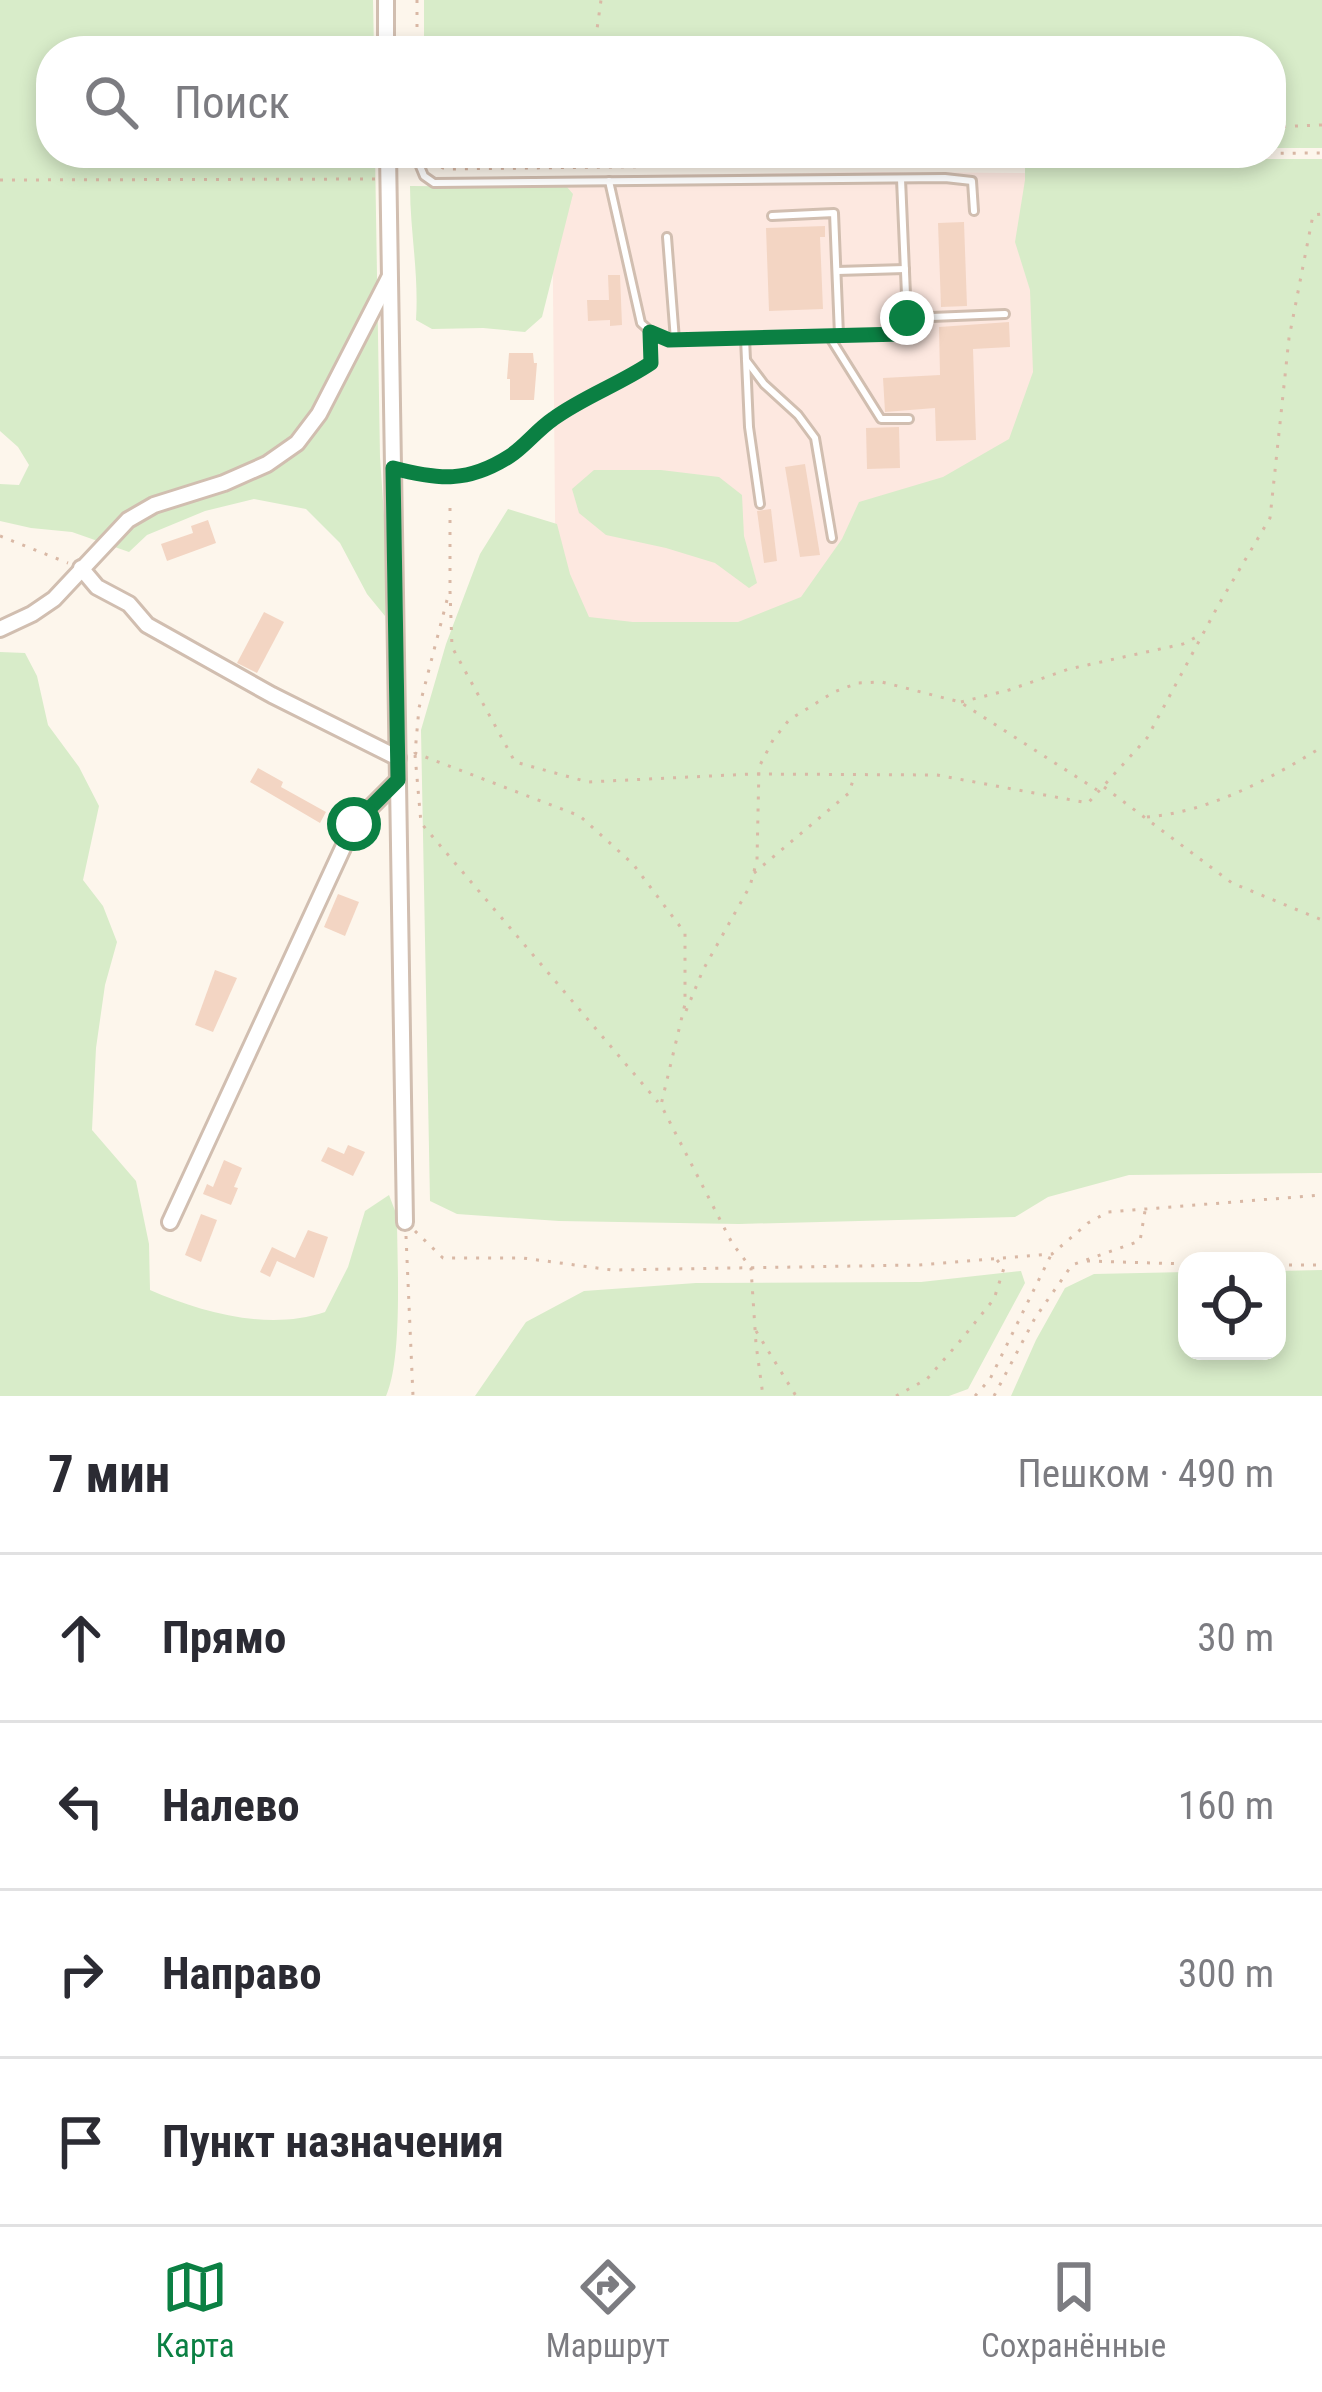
<!DOCTYPE html>
<html lang="ru">
<head>
<meta charset="utf-8">
<style>
  :root { --surface:#fff; --page:#f2f2f3; --text:#2b2b33; --muted:#7c7c81; --line:#e1e1e2; --accent:#0b8043 }
  body { margin:0; font-family:"Roboto Condensed",sans-serif; background:var(--page); color:var(--text) }
  .controls { position:absolute; right:36px; bottom:36px; display:grid; overflow:hidden; border-radius:24px; box-shadow:0 6px 18px #0003 }
  .controls button { width:108px; height:108px; display:grid; place-items:center; padding:0; border:0; border-bottom:3px solid var(--line); background:var(--surface); color:var(--text); font:60px sans-serif }
  .stop { position:absolute; width:36px; height:36px; margin:-27px; border:9px solid #0b8043; border-radius:50%; background:#fff }
  .stop.end { background:#0b8043; border-color:#fff; box-shadow:0 3px 12px #0008 }
  .list { margin:0; padding:0; list-style:none }
  h2 { display:flex; justify-content:space-between; align-items:center; height:156px; margin:0; padding:0 48px; font-size:51px }
  h2 small { font-size:39px; font-weight:400; color:var(--muted) }
  .list li { display:grid; grid-template-columns:78px 1fr auto; gap:36px; align-items:center; box-sizing:border-box; height:168px; padding:0 48px; border-top:3px solid var(--line) }
  .list b { display:block; font-size:45px; white-space:nowrap }
  .list em { font-size:39px; font-style:normal; color:var(--muted) }
  .icon { flex:none; width:66px; height:66px; fill:none; stroke:currentColor; stroke-width:2; stroke-linecap:round; stroke-linejoin:round }
  .map { position:relative; flex:none; width:1322px; height:1396px; overflow:hidden }
  .search { position:absolute; background:var(--surface); box-shadow:0 6px 18px #0003; left:36px; right:36px; top:36px; height:132px; display:flex; align-items:center; gap:30px; box-sizing:border-box; padding:0 42px; border-radius:48px; color:var(--muted); font-size:45px }
  .sheet { height:828px; background:var(--surface) }
  nav { display:flex; justify-content:space-around; align-items:center; box-sizing:border-box; height:168px; border-top:3px solid var(--line); background:var(--surface); font-size:33px; color:var(--muted) }
  nav a { display:grid; justify-items:center; gap:6px }
  nav .on { color:var(--accent) }
  .map>svg:first-child { display:block }
  .commercial { fill:#fde8e0 }
  .green { fill:#d8ecc9 }
  .building { fill:#f3d5c3 }
  .lines { fill:none; stroke-linecap:round; stroke-linejoin:round }
  .service-casing { stroke:#d1beb0; stroke-width:12 }
  .minor-casing { stroke:#d1beb0; stroke-width:20 }
  .path { stroke:#d9b8a5; stroke-width:3; stroke-dasharray:3 9; stroke-linecap:butt }
  .service { stroke:#fff; stroke-width:6 }
  .minor { stroke:#fff; stroke-width:14 }
  .route { stroke:#0b8043; stroke-width:15 }
</style>
</head>
<body>
<div class="map">
<svg width="1322" height="1396" viewBox="0 0 1322 1396">
  <rect width="100%" height="100%" fill="#fdf6ec"/>
  <polygon class="commercial" points="879,172 1278,175 1278,619 556,625 552,176"/>
  <g class="green">
    <polygon points="0,0 373,0 374,51 51,51 51,153 375,153 380,457 387,560 385,616 367,594 340,543 306,509 254,499 205,511 147,535 129,552 72,532 31,528 0,521 0,484 19,485 29,465 18,447 0,431"/>
    <polygon points="424,0 1322,0 1322,148 1271,148 1271,51 424,51"/>
    <polygon points="1025,159 1322,159 1322,1173 1129,1175 1048,1197 1015,1217 739,1224 559,1221 457,1214 430,1201 421,730 446,644 480,554 508,509 557,524 570,574 589,617 633,622 738,622 801,597 842,539 859,502 943,477 1009,439 1033,372 1030,290 1015,242 1025,180"/>
    <path d="M410 186 567 187 573 194 542 317 525 332 483 328 432 329 416 320C419 274 410 231 410 186Z"/>
    <polygon points="594,470 661,470 719,477 742,495 744,536 757,583 749,588 715,563 666,548 606,535 579,513 572,489"/>
    <path d="M0 652 25 653 37 676 48 725 79 767 99 806 83 880 103 906 117 942 105 985 96 1048 92 1130 136 1181 149 1244 150 1290C203 1313 269 1331 325 1312L348 1267 365 1211 389 1195 397 1216C397 1261 403 1358 386 1396H0Z"/>
    <polygon points="1322,1270 1322,1396 1011,1396 1036,1340 1065,1288 1094,1274 1187,1272 1187,1351 1277,1351 1277,1271"/>
    <polygon points="1021,1271 1025,1283 968,1389 949,1396 475,1396 526,1322 584,1291 696,1283 921,1282"/>
  </g>
  <g class="building">
    <polygon points="964,222 967,306 941,307 938,223"/>
    <polygon points="825,226 825,237 820,237 823,309 769,311 766,228"/>
    <polygon points="608,275 620,275 622,325 610,326 610,320 588,321 587,300 609,300"/>
    <polygon points="1009,322 1010,347 973,349 976,440 936,441 935,408 885,412 883,378 940,375 939,327"/>
    <polygon points="509,353 533,353 534,363 537,363 534,400 510,400 510,379 507,379"/>
    <polygon points="899,427 900,468 867,469 866,428"/>
    <polygon points="805,464 820,555 800,557 785,467"/>
    <polygon points="771,509 777,561 764,563 757,511"/>
    <polygon points="208,520 216,543 167,561 161,544 193,533 191,526"/>
    <polygon points="264,612 284,622 257,673 237,663"/>
    <polygon points="258,768 283,782 281,787 326,812 320,823 250,782"/>
    <polygon points="338,894 359,902 345,936 324,927"/>
    <polygon points="215,970 237,978 213,1032 195,1025"/>
    <polygon points="348,1145 365,1152 353,1176 321,1161 328,1147 344,1154"/>
    <polygon points="224,1160 242,1168 234,1187 238,1188 231,1205 203,1194 207,1184 213,1187"/>
    <polygon points="201,1214 217,1220 201,1262 185,1255"/>
    <polygon points="308,1230 328,1237 314,1278 277,1261 270,1277 260,1272 272,1247 295,1258"/>
  </g>
  <g class="lines">
    <g class="service-casing">
      <g id="service">
        <polyline points="392,156 417,159 424,176 434,183 945,178 972,181 974,211"/>
        <polyline points="772,216 834,213 839,335"/>
        <polyline points="667,237 675,340"/>
        <polyline points="837,271 905,269"/>
        <polyline points="907,318 1005,314"/>
        <polyline points="650,331 669,341 902,333 907,318 901,179"/>
        <polyline points="829,336 881,419 909,419"/>
        <polyline points="745,338 749,427 760,504"/>
        <polyline points="746,360 764,384 798,415 815,438 832,538"/>
        <path d="M393 468C439 480 468 483 510 456 525 446 537 430 553 419 583 397 620 384 651 363L650 331 641 323 609 181"/>
      </g>
    </g>
    <g class="minor-casing">
      <g id="minor">
        <polyline points="386,0 386,51"/>
        <polyline points="388,153 405,1222"/>
        <polyline points="81,568 97,587 129,604 147,625 272,695 398,758"/>
        <polyline points="0,629 32,614 54,599 128,520 154,505 224,483 267,464 297,443 319,414 389,278"/>
        <polyline points="170,1222 354,824 398,780"/>
      </g>
    </g>
    <g class="path">
      <polyline points="417,0 417,51"/>
      <polyline points="594,51 601,0"/>
      <polyline points="1271,127 1322,125"/>
      <polyline points="427,158 545,153"/>
      <polyline points="430,163 446,169 851,164 1127,154 1322,153"/>
      <polyline points="0,180 376,179"/>
      <polyline points="450,508 450,591"/>
      <polyline points="0,536 68,563"/>
      <polyline points="450,591 452,647 515,762 588,782 751,774 937,775 1088,803 1147,738 1219,604 1270,518 1289,338 1313,215 1322,214"/>
      <polyline points="447,600 419,708 415,753 580,816 633,864 685,933 685,1004 661,1105 732,1243 751,1268 756,1344 763,1396"/>
      <polyline points="961,702 1009,690 1069,669 1183,644 1200,635"/>
      <polyline points="415,755 421,823 658,1102"/>
      <polyline points="1104,787 1232,883 1322,920"/>
      <path d="M1147 817C1209 812 1270 779 1322 747"/>
      <polyline points="754,873 849,793 854,777"/>
      <polyline points="686,1011 703,970 750,886 757,860 759,767 773,740 789,720 834,692 858,683 882,682 960,702 1097,790"/>
      <polyline points="415,1231 443,1258 523,1258 612,1270 918,1265 1052,1254 1088,1223 1108,1212 1322,1195"/>
      <polyline points="406,1236 413,1396"/>
      <polyline points="1087,1261 1187,1264"/>
      <polyline points="1277,1265 1322,1265"/>
      <polyline points="756,1331 796,1396"/>
      <polyline points="896,1396 927,1379 961,1340 994,1299 1004,1268 997,1260"/>
      <polyline points="975,1396 990,1379 1051,1255"/>
      <polyline points="994,1396 1035,1318 1072,1265 1140,1241 1145,1211"/>
    </g>
    <use href="#service" class="service"/>
    <use href="#minor" class="minor"/>
  </g>
  <g class="lines">
    <path class="route" d="M354 824 398 780 393 468C439 480 468 483 510 456 525 446 537 430 553 419 583 397 620 384 651 363L650 332 669 340 902 334 907 318"/>
  </g>
</svg>
<div class="controls">
<button><svg class="icon" aria-label="locate" viewBox="0 0 24 24"><circle cx="12" cy="12" r="6"/><path d="M12 2v4M12 18v4M2 12h4M18 12h4"/></svg></button>
</div>
<div class="stop" style="left:354px;top:824px"></div>
<div class="stop end" style="left:907px;top:318px"></div>
<div class="search"><svg class="icon" aria-label="search" viewBox="0 0 24 24"><circle cx="10" cy="10" r="6"/><path d="M15 15l6 6"/></svg>Поиск</div>
</div>
<section class="sheet">
<h2>7 мин<small>Пешком · 490 m</small></h2>
<ul class="list">
<li><svg class="icon" aria-label="ahead" viewBox="0 0 24 24"><path d="M12 20V5M6 11l6-6 6 6"/></svg><div><b>Прямо</b></div><em>30 m</em></li>
<li><svg class="icon" aria-label="left" viewBox="0 0 24 24"><path d="M17 20v-9H6M10 6l-5 5 5 5"/></svg><div><b>Налево</b></div><em>160 m</em></li>
<li><svg class="icon" aria-label="right" viewBox="0 0 24 24"><path d="M7 20v-9h11M14 6l5 5-5 5"/></svg><div><b>Направо</b></div><em>300 m</em></li>
<li><svg class="icon" aria-label="arrive" viewBox="0 0 24 24"><path d="M6 21V4h12l-3 4 3 4H6"/></svg><div><b>Пункт назначения</b></div></li>
</ul>
</section>
<nav>
<a class="on"><svg class="icon" aria-label="map" viewBox="0 0 24 24"><path d="M3 6l6-2 6 2 6-2v14l-6 2-6-2-6 2zM9 4v14M15 6v14"/></svg>Карта</a>
<a><svg class="icon" aria-label="directions" viewBox="0 0 24 24"><path d="M12 3l9 9-9 9-9-9zM9 14v-3h6M13 9l2 2-2 2"/></svg>Маршрут</a>
<a><svg class="icon" aria-label="saved" viewBox="0 0 24 24"><path d="M7 4h10v16l-5-4-5 4z"/></svg>Сохранённые</a>
</nav>
</body>
</html>
